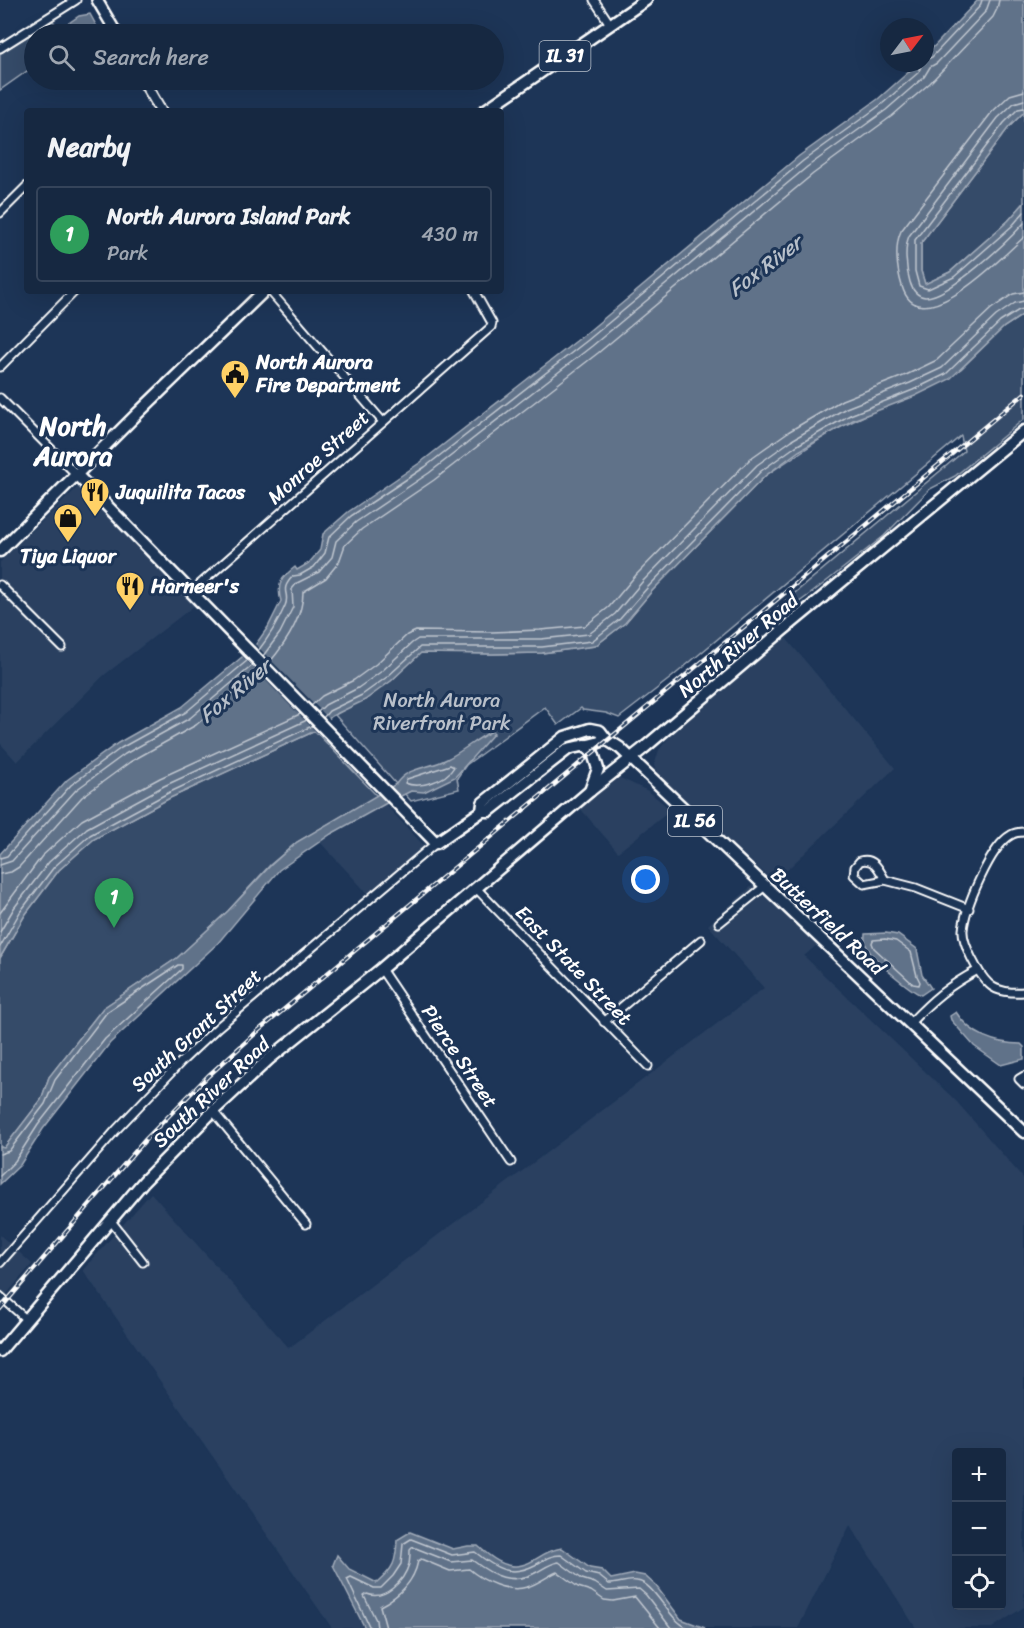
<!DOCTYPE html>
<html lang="en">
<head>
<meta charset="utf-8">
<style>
  :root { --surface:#162841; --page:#1f3048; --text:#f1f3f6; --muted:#9ea6b1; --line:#35445a; --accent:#8abfa5 }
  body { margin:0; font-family:Sriracha,sans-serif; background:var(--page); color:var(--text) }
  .controls { position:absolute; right:18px; bottom:18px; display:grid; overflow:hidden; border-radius:6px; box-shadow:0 6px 24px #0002 }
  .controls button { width:54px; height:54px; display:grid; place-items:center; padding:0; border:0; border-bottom:2px solid var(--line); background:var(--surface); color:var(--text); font:30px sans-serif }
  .compass { position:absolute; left:880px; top:18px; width:54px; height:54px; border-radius:50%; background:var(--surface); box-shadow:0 6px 24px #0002; rotate:58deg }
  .you { position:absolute; left:646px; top:880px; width:21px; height:21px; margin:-15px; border:4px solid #fff; border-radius:50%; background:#1a73e8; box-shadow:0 0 0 9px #1a73e833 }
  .badge { display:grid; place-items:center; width:39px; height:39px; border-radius:50%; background:var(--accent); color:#fff; font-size:20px; font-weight:700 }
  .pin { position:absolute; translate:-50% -50px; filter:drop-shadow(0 2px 3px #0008) }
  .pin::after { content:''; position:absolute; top:32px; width:21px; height:18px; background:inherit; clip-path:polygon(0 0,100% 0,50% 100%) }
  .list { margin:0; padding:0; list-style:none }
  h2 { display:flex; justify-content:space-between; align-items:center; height:78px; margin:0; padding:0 24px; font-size:26px }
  h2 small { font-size:20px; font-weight:400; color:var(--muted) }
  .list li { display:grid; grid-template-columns:39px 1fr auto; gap:18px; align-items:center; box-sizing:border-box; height:96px; margin:0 12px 12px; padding:0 12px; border:2px solid var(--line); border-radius:6px }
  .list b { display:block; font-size:22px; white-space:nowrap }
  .list p { margin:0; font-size:20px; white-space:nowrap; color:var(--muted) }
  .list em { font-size:20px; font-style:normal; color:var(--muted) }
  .icon { flex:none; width:33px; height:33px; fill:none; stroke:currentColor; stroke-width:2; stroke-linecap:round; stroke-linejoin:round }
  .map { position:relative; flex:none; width:1024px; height:1628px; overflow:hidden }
  .search { position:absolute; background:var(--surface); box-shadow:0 6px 24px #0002; left:24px; top:24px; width:480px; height:66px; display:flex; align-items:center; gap:15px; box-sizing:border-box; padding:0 21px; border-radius:33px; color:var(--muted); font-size:22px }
  .panel { position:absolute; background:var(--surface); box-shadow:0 6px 24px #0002; left:24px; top:108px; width:480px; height:186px; border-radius:6px }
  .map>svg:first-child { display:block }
  .built { fill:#2a4161; fill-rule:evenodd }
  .green { fill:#364b69; stroke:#9aa5b4; stroke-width:1.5 }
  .water { fill:#617289; stroke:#a0aab8; stroke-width:1.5 }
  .pier { fill:#1d3557 }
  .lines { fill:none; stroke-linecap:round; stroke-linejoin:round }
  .shore { stroke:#c0c7d0; stroke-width:1.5 }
  .minor-casing { stroke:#fff; stroke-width:11 }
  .tertiary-casing { stroke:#fff; stroke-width:14 }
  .secondary-casing { stroke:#fff; stroke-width:15 }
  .primary-casing { stroke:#fff; stroke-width:15 }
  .minor { stroke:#1d3557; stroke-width:7 }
  .tertiary { stroke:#1d3557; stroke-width:9 }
  .secondary { stroke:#1d3557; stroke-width:10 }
  .primary { stroke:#1d3557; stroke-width:10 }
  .rail-casing { stroke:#fff; stroke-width:4.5 }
  .rail { stroke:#1d3557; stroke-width:2; stroke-dasharray:7; stroke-linecap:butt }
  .labels { text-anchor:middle; stroke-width:6; stroke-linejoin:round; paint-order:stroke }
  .shield { fill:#1d3557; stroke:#bbc2cd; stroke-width:1.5 }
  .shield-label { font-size:18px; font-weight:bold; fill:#fff }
  .poi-label { font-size:20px; font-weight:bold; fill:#fff; stroke:#1d3557; text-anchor:start }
  .street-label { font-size:20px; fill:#fff; stroke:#1d3557 }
  .park-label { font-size:20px; fill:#b9c0ca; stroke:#1d3557 }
  .water-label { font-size:21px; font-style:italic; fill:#b8c0ca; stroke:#1d3557 }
  .district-label { font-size:26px; font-weight:bold; fill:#fff; stroke:#1d3557 }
</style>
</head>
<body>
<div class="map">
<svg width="1024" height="1628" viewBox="0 0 1024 1628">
  <rect width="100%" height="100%" fill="#1d3557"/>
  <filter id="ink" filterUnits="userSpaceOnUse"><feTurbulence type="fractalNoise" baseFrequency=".0167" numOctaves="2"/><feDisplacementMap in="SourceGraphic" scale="12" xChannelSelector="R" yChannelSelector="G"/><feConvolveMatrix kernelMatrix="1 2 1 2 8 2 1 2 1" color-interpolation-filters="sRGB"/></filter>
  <g filter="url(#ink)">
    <g class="built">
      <polygon points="78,487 199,602 103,676 17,762 0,743 0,562"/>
      <polygon points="785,637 895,768 774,882 661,779 654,766 659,750 675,730"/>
      <polygon points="620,778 648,791 671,810 618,852 579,807"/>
      <polygon points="385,804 427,849 369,895 320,842"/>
      <path d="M754 884 819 943 804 956 956 1101 1024 1179V1607L992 1628H916L850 1525 798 1628H332L83 1270 151 1193 289 1348 764 988 708 925ZM956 1452H1002V1606H956Z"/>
      <polygon points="0,1235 32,1264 0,1302"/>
    </g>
    <g class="green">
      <polygon points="53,21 63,34 34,34 34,66 0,90 0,53"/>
      <polygon points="1024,112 1024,203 1008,221 950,272 925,284 921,271 921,243 1009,127"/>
      <polygon points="1024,314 1024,419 955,476 930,489 884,536 813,592 780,616 771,613 964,451 961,436 672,677 619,718 606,713 583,710 581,708 558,725 545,707 466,765 457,778 459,789 411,801 335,715 391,681 421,652 492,654 542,653 595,646 625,623 652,591 765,476 831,432 961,369 1004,327"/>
      <polygon points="315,731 377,796 297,842 270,865 228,911 177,958 103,1008 49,1077 41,1100 4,1148 0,1147 0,958 25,915 59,870 94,839 170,798"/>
    </g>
    <g class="water">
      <path d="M978 0H1024V112L1009 127 921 243V271L925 284 950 272 1008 221 1024 203V314L1004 327 950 379 915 396 853 420 799 451 765 476 652 591 625 623 595 646 542 653 492 654 421 653 391 681 365 700 332 716 315 731 170 798 94 839 59 870 25 915 0 958V854L67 780 118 743 182 707 254 647 268 627 281 601C276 584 282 577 295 567L297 570 309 563 320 550 323 534 348 512 421 462 584 335 799 156 878 99 919 63H925V56Z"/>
      <polygon points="90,14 96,25 83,34 67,34 63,27 79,16"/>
      <path d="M492 731 494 733 455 777 424 792 411 791 385 804 331 834 279 870 218 943 110 1043 43 1129 20 1165 0 1184V1147L4 1148 41 1100 49 1077 103 1008 177 958 228 911 271 865 297 842 396 784C408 766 429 769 447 759 463 751 476 739 492 731Z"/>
      <path d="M886 933 898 935 917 949 922 975 931 988 921 995C910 990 877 963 870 952 866 946 864 942 865 934Z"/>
      <path d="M956 1012C970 1035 996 1044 1021 1044L1024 1047V1059L1001 1065 974 1046 951 1020 950 1016Z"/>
      <path d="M410 1532 453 1549 468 1546H478C489 1556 506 1570 522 1565 538 1561 542 1551 562 1548L590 1568 602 1570 611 1579 635 1574 645 1576 656 1586 681 1619 705 1628H365L333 1565 337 1555 349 1569 377 1583C394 1568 396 1562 397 1540Z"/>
    </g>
    <polygon class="pier" points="253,642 332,722 317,733 240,654"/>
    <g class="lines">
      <g class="shore">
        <polyline points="925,60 932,57 980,6 982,0"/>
        <path d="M1024 91 1010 95 992 112 901 231C894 246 897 270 902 286 919 345 1004 255 1024 237"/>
        <path d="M1024 100 1014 103 998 118 909 236C904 248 906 269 910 282 912 289 916 296 925 297 948 298 1008 241 1024 223"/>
        <polyline points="1024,108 1018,109 1004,123 915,240 915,271 919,286 928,289 954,277 1012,226 1024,212"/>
        <path d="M258 651C269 637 278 622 285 606 291 592 278 592 293 576L300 575 314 567 325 553 329 537 351 516 425 467 588 340 803 161 882 104 919 72 922 63"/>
        <polyline points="263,656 280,633 293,607 292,589 297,583 319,572 332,557 336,541 356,522 429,473 592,346 807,167 886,110 924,77 930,67 937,63 986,11 990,0"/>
        <path d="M269 663C286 643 303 618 303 592L326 578 339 562 345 545 362 529 434 480 505 425 598 353 813 174 892 116 930 83 993 17 997 9 999 0"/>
        <polyline points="311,706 322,696 354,680 376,664 407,635 416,631 492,632 540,630 585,626 609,607 636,575 751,458 788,432 842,400 906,375 937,360 991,309 1013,294 1024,292"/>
        <polyline points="318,712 325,705 358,688 382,671 412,643 418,639 541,639 589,634 615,614 643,581 757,465 792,440 846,408 910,383 942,368 996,316 1015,303 1024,301"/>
        <polyline points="323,718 329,711 362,695 387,677 420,647 542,647 592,641 620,619 648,587 761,471 796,446 850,415 913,390 946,374 1000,322 1019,310 1024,309"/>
        <path d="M450 765 454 767C446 781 419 789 405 783L407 779Z"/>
        <polyline points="0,858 7,856 71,785 121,748 186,712 248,660"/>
        <polyline points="0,865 12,861 76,790 125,754 190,718 253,665"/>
        <polyline points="0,874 11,872 19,867 82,797 130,762 196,725 259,671"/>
        <polyline points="0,913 42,856 82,820 160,778 300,714"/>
        <polyline points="0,932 14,908 49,862 87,828 164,786 307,720"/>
        <polygon points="885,939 896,941 911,952 917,976 920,982 919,985 913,984 874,948 872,943 873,940"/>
        <polyline points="0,947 20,912 54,867 90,835 168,793 312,726"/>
        <polyline points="0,1154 9,1151 45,1104 55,1080 107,1012 178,965 182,965 182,969 105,1039 38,1125 15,1161 0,1176"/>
        <path d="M370 1628 347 1579 351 1577 374 1588H381L393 1576 401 1564 403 1544 411 1539 452 1555 475 1552C495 1568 510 1578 535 1565 544 1560 550 1555 561 1555L586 1573 599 1576 609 1584C619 1584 628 1579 637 1581 655 1583 667 1619 688 1628"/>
        <path d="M377 1628 376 1620 364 1596 367 1594C385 1601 404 1581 409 1564 410 1559 410 1554 410 1550L413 1547 451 1562 472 1560C493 1576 512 1586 537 1572 544 1568 551 1563 559 1562L582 1579 595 1583 607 1591 639 1589 646 1595 671 1628"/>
        <path d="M386 1628 380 1606C398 1597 414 1582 418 1561L421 1559 450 1571 469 1569C483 1581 507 1593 527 1587 538 1584 547 1576 557 1572L578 1587 591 1591 604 1600 613 1601 635 1597 660 1628"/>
      </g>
      <g class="minor-casing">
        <g id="minor">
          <polyline points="594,0 610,24"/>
          <polyline points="0,48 76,0"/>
          <polyline points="0,213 27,186"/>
          <polyline points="270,291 383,422"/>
          <polyline points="0,367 75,291"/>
          <polyline points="0,398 76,474"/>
          <polyline points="0,585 62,647"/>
          <polyline points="191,592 491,327 492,323 474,291"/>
          <path d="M1024 832C1020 832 1014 833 1011 835 991 846 965 907 963 930 962 943 978 974 989 984 997 992 1013 993 1024 992"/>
          <path d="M885 880 864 884 854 875 855 867 860 861C874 857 879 869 885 880L916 888 969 909"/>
          <polyline points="476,888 648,1066"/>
          <polyline points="719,923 765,886"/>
          <polyline points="381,969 511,1162"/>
          <polyline points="604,1022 701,940"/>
          <path d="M910 1023C933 999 948 986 978 970"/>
          <polyline points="1024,1076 1019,1079 1024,1084"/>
          <polyline points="213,1111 306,1224"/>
          <polyline points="111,1221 143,1262"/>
          <polyline points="0,1263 116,1130 181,1062 218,1027 436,843"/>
          <polyline points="0,1296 27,1320"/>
        </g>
      </g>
      <g class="tertiary-casing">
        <g id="tertiary">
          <polyline points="97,0 117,34"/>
          <polyline points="143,80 161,111"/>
        </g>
      </g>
      <g class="secondary-casing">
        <polyline id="secondary" points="0,1351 144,1181 213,1111 269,1059 381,969 590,791 644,748 783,630 1024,431"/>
      </g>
      <g class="primary-casing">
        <g id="primary">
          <polyline points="484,111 646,0"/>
          <path d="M76 474 436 843 482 811H489L568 749C581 745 595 746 606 739"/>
          <polyline points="0,551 138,413 264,291"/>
          <polyline points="584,745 593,753 598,769 590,791"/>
          <polyline points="482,811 483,803 565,737 590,729 600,731 606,739 620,748 1024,1132"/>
        </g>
      </g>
      <use href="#minor" class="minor"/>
      <use href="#tertiary" class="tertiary"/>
      <use href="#secondary" class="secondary"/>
      <use href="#primary" class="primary"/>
      <g class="rail-casing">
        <polyline id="rail" points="0,1309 146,1139 208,1076 258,1031 1024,394"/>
      </g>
      <use href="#rail" class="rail"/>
    </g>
  </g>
  <defs>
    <g id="civic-pin" transform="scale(1.5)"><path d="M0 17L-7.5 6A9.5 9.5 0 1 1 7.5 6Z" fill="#ffd166" stroke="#1d3557"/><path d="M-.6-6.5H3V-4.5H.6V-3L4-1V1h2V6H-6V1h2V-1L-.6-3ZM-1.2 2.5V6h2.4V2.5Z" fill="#111"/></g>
    <g id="restaurant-pin" transform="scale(1.5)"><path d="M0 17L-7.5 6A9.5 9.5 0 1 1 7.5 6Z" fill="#ffd166" stroke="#1d3557"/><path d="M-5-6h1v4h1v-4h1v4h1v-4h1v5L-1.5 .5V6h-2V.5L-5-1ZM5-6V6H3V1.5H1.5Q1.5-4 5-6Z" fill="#111"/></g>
    <g id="shop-pin" transform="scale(1.5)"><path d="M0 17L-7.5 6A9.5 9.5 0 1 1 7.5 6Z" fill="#ffd166" stroke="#1d3557"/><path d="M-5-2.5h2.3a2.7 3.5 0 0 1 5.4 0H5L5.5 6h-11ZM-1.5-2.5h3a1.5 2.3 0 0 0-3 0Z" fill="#111"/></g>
  </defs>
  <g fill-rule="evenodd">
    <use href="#civic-pin" x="235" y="374"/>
    <use href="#restaurant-pin" x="95" y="492"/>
    <use href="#shop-pin" x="68" y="518"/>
    <use href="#restaurant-pin" x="130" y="586"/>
  </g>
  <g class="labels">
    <g class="shield">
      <rect x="539.5" y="41" width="51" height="30" rx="4.5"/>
      <rect x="668" y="806" width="54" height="30" rx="4.5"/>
    </g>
    <g class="shield-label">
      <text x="565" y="62">IL 31</text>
      <text x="695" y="827">IL 56</text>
    </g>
    <g class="poi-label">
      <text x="256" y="369">North Aurora<tspan x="256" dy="23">Fire Department</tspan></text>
      <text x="116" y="499">Juquilita Tacos</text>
      <text x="68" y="563" text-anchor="middle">Tiya Liquor</text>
      <text x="151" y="593">Harneer's</text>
    </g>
    <g class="street-label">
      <text transform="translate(318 457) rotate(-42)" y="7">Monroe Street</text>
      <text transform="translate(738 645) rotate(-40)" y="7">North River Road</text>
      <text transform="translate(828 921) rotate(43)" y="7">Butterfield Road</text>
      <text transform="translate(574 965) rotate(46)" y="7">East State Street</text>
      <text transform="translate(196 1030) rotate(-43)" y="7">South Grant Street</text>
      <text transform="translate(460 1056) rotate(56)" y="7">Pierce Street</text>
      <text transform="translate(211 1092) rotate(-43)" y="7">South River Road</text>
    </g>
    <g class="park-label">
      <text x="442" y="707">North Aurora<tspan x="442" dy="23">Riverfront Park</tspan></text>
    </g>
    <g class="water-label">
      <text transform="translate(765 266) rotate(-37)" y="7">Fox River</text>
      <text transform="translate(235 691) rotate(-40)" y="7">Fox River</text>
    </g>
    <g class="district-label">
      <text x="73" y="435">North<tspan x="73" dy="30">Aurora</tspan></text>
    </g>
  </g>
</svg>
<div class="controls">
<button>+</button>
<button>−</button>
<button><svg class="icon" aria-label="locate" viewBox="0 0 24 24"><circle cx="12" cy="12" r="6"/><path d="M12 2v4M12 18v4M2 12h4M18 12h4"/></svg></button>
</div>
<svg class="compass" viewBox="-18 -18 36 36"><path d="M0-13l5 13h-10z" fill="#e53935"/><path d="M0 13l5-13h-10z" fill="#9ea6b1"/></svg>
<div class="you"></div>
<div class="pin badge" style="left:114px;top:928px;background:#2e9e5b">1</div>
<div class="search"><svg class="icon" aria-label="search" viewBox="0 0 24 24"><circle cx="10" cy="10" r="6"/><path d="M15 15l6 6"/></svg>Search here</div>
<section class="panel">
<h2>Nearby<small></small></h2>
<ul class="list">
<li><span class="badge" style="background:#2e9e5b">1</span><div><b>North Aurora Island Park</b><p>Park</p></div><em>430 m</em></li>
</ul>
</section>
</div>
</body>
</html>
